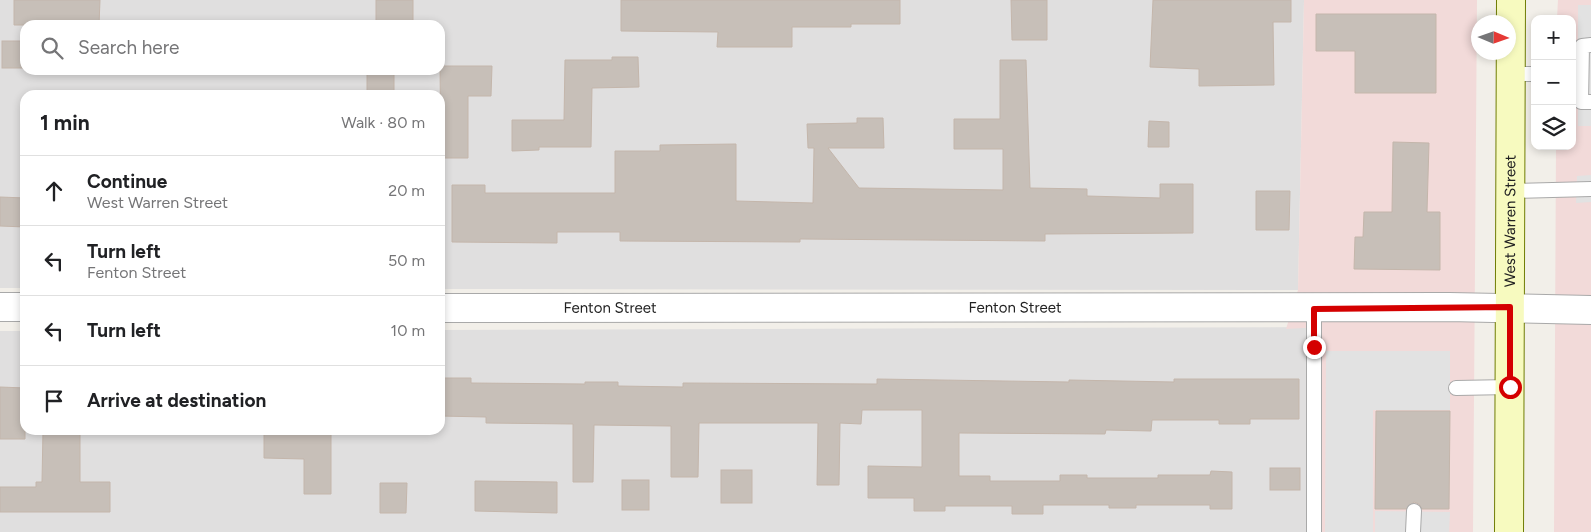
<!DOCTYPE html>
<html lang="en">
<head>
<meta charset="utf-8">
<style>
  :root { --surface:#fff; --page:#f2f2f2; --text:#202124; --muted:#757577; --line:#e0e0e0 }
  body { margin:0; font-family:Figtree,sans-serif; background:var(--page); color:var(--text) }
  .controls { position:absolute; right:15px; top:15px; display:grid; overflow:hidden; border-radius:10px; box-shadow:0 2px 8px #0003 }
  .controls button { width:45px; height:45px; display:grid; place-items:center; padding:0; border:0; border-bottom:1px solid var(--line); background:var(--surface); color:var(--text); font:25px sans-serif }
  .compass { position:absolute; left:1471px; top:15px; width:45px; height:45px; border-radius:50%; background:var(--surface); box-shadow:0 2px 8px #0003; rotate:92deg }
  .stop { position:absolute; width:15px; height:15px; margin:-11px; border:4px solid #d40000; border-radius:50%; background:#fff }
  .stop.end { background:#d40000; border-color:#fff; box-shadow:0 1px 5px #0008 }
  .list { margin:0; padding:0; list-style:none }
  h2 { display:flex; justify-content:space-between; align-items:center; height:65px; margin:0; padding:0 20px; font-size:21px }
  h2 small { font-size:16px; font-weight:400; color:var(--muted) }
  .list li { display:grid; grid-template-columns:32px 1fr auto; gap:15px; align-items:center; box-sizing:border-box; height:70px; padding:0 20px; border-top:1px solid var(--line) }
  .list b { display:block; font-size:19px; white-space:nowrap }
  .list p { margin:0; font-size:16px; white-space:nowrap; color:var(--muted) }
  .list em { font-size:16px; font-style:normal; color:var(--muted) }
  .icon { flex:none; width:28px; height:28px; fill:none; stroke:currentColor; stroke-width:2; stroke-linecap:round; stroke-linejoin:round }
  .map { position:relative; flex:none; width:1591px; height:532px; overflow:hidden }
  .search { position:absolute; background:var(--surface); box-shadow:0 2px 8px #0003; left:20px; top:20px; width:425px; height:55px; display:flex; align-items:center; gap:12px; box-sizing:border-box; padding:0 18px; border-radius:15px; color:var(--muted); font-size:19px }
  .panel { position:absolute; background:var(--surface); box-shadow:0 2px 8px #0003; left:20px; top:90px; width:425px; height:345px; border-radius:15px }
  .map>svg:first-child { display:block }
  .residential { fill:#e0dfdf; fill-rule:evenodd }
  .commercial { fill:#f2dad9 }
  .parking { fill:#e2e2e2 }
  .building { fill:#c7bfb8; stroke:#c4b6ab }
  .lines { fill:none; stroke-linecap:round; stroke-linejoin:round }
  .service-casing { stroke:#a9a9a9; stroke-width:16 }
  .minor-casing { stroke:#a9a9a9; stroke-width:30 }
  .secondary-casing { stroke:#707d05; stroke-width:30 }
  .service { stroke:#fff; stroke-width:14 }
  .minor { stroke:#fff; stroke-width:28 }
  .secondary { stroke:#f7fabf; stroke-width:28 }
  .route { stroke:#d40000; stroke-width:6 }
  .labels { text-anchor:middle; stroke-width:4; stroke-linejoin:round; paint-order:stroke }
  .street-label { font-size:15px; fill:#222; stroke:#fff }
</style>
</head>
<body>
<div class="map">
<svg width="1591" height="532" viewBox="0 0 1591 532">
  <rect width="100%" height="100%" fill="#f2efe9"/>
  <g class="residential">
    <path d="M0 0H1304L1298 290 440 289V95H25V288H0ZM25 25H440V70H25Z"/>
    <polygon points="1321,327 1317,532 0,532 0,331 25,331 25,430 440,430 440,330"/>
  </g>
  <g class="commercial">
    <polygon points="1304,0 1477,0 1473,532 1317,532 1320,327 1286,329 1298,290"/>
    <polygon points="1558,0 1591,0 1591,532 1554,532 1556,146 1572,146 1572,19 1557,19"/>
  </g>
  <g class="parking">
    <rect x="1578" y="5" width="13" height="121"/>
    <polygon points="1591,175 1591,202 1576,203 1577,176"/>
    <polygon points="1326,351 1450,351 1450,410 1373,410 1373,532 1325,532"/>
    <polygon points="1375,511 1450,512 1449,532 1375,532"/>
  </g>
  <g class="building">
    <polygon points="14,0 100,0 99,25 14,25"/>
    <rect x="376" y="0" width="37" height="25"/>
    <polygon points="621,0 900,0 900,24 851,24 851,27 792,27 792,47 717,47 718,32 621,31"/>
    <polygon points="1011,0 1047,0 1047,40 1012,40"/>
    <polygon points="1153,0 1291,0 1291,22 1273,22 1274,85 1199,86 1199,69 1150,67"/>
    <polygon points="1316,14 1436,14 1436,93 1355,93 1355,51 1316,51"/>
    <rect x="2" y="41" width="23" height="27"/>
    <polygon points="612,57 638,57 639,87 592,88 591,147 539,147 539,150 512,151 512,120 564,120 565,60 612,60"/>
    <polygon points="1000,60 1026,60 1030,188 1087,189 1087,196 1160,198 1160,184 1193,184 1193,233 1045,234 1045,241 800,239 800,242 620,241 620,232 557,232 557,243 452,242 452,185 485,185 485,193 615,193 615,151 660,151 660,145 736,144 736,201 813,203 814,148 808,148 807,124 857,123 857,118 883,118 884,148 828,148 859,188 1003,190 1003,149 954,149 954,119 1000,119"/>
    <polygon points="440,66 492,66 491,96 468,96 468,158 441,158"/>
    <polygon points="367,70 394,70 394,92 367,93"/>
    <polygon points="1149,121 1169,122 1169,147 1148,147"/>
    <polygon points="1393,142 1429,143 1427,212 1440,212 1440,270 1354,269 1355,237 1363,237 1364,212 1392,212"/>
    <polygon points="1256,191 1290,191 1289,230 1256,230"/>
    <polygon points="0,197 25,198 25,227 0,226"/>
    <polygon points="440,378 471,378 471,383 585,384 585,382 618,382 618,386 683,387 683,383 877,384 877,379 1069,382 1069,380 1174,382 1174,379 1299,379 1299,419 1250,419 1250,424 1219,424 1219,420 1152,420 1151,431 1106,430 1105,434 959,433 959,476 990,476 990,481 1060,481 1060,475 1087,475 1087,478 1158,478 1158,475 1210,475 1211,471 1232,472 1232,509 1210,509 1210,505 1136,505 1136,508 1109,508 1109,505 1043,505 1043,514 1012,514 1012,506 945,506 945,511 914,511 914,498 868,498 868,466 922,467 922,410 862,410 861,424 840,423 839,485 817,485 818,423 699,423 698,477 671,477 671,426 594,425 593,482 573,482 573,424 486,423 486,417 440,416"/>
    <polygon points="0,387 25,388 25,439 0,439"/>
    <polygon points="1376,411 1450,411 1449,509 1422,509 1419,504 1414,502 1406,509 1375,509"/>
    <polygon points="43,430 80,430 80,482 110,482 110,512 0,512 0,487 36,487 36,482 42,482"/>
    <polygon points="278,430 331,430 331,494 304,494 304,459 264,458 264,431"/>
    <rect x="1270" y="468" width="30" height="22"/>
    <rect x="721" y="470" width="31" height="33"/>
    <rect x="622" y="480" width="27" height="30"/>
    <polygon points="475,481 557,482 557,513 475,511"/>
    <polygon points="380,483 407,483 406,513 380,513"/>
  </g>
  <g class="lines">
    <g class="service-casing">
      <g id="service">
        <polyline points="1591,45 1582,46 1581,102 1591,102"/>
        <polyline points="1511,74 1535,74"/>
        <polyline points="1510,191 1591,189"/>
        <polyline points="1456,388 1510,387"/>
        <polyline points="1314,532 1314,309"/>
        <polyline points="1413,532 1414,511"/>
      </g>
    </g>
    <g class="minor-casing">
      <g id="minor">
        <polyline points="0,307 25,307"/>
        <path id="s1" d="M440 308 1449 307 1591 310"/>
      </g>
    </g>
    <g class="secondary-casing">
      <g id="secondary">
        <path id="s2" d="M1509 532 1511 0"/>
      </g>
    </g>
    <use href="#service" class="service"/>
    <use href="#minor" class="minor"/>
    <use href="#secondary" class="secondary"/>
  </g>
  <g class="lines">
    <polyline class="route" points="1314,347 1314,309 1510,307 1510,387"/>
  </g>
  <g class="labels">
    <g class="street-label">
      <text dy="5" stroke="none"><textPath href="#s2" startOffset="311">West Warren Street</textPath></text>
      <text dy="5" stroke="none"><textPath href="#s1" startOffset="170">Fenton Street</textPath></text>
      <text dy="5" stroke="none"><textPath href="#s1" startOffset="575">Fenton Street</textPath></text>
    </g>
  </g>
</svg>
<div class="controls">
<button>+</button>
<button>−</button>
<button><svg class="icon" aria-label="layers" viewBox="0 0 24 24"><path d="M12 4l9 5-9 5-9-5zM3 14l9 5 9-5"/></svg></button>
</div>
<svg class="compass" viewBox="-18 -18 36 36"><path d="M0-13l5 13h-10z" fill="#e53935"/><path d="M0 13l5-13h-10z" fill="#757577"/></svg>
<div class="stop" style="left:1510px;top:387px"></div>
<div class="stop end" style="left:1314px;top:347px"></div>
<div class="search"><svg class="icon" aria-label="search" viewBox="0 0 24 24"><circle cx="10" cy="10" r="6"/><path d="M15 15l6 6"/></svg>Search here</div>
<section class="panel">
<h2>1 min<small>Walk · 80 m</small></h2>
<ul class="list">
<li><svg class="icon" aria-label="ahead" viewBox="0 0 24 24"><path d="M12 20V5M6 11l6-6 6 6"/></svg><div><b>Continue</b><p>West Warren Street</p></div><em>20 m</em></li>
<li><svg class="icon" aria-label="left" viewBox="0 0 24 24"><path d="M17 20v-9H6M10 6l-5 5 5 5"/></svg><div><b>Turn left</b><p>Fenton Street</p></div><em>50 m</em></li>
<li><svg class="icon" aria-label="left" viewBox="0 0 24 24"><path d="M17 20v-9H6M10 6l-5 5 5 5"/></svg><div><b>Turn left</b></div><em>10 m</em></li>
<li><svg class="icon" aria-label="arrive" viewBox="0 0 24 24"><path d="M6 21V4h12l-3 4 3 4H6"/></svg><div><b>Arrive at destination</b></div></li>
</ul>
</section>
</div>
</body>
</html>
